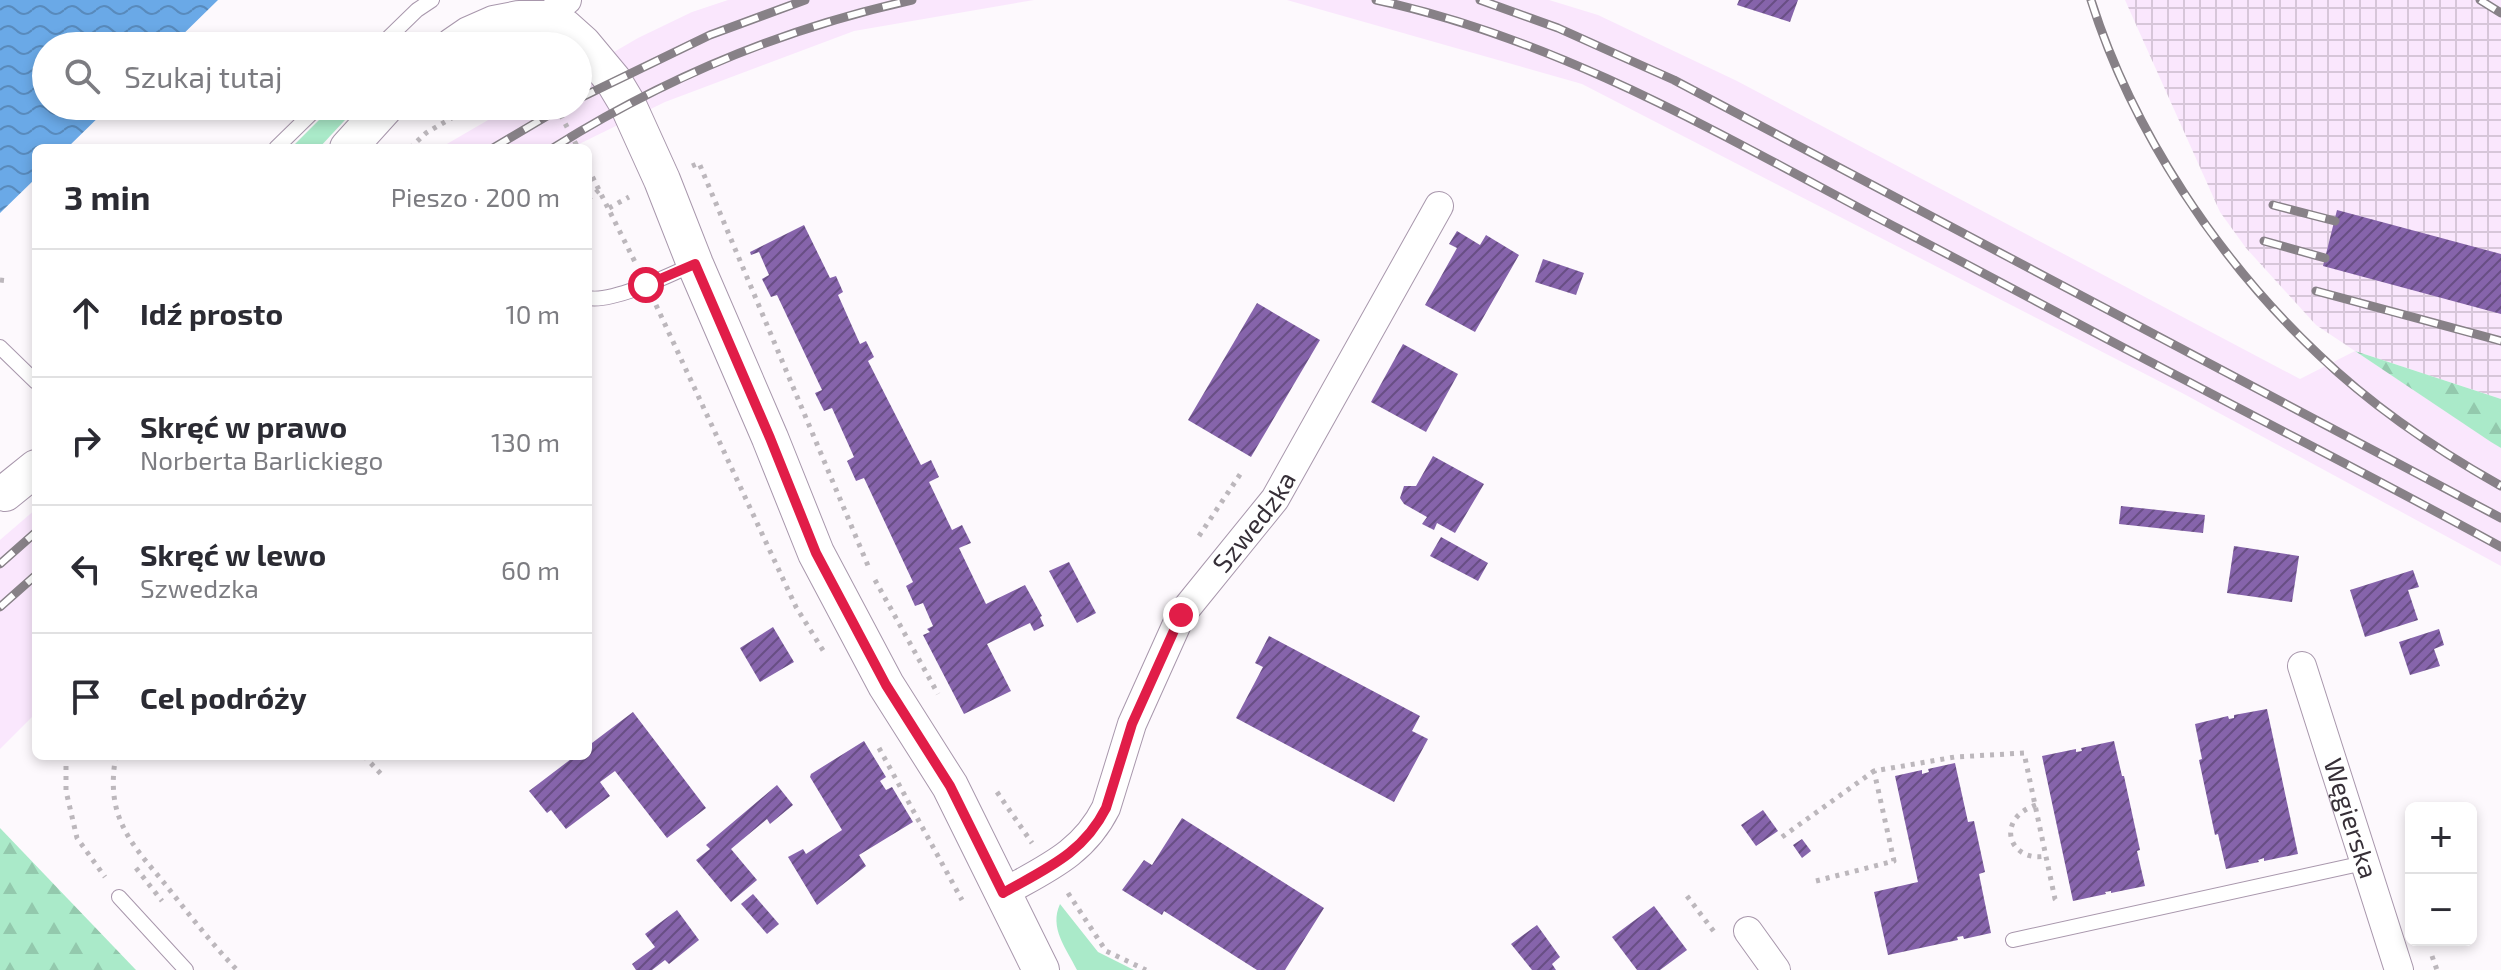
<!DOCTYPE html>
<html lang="pl">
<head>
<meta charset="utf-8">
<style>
  :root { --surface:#fff; --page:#f2f2f3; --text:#2b2b33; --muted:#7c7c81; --line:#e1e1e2 }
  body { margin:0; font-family:"Exo 2",sans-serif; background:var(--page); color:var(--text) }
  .controls { position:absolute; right:24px; bottom:24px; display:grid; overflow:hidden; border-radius:12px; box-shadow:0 4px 12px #0003 }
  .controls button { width:72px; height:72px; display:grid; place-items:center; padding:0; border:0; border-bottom:2px solid var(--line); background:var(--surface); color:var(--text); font:40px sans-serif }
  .stop { position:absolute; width:24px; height:24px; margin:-18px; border:6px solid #e11d48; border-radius:50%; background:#fff }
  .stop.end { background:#e11d48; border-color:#fff; box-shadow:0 2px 8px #0008 }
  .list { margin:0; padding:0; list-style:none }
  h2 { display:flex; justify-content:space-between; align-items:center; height:104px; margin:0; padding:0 32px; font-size:34px }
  h2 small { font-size:26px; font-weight:400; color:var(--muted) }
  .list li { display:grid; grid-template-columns:52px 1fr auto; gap:24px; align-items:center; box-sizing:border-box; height:128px; padding:0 32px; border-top:2px solid var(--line) }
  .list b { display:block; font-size:30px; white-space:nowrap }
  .list p { margin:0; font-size:26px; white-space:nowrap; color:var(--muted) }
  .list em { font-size:26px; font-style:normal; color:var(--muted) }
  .icon { flex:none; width:44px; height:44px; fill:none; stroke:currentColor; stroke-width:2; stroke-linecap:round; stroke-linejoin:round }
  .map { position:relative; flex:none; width:2501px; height:970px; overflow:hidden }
  .search { position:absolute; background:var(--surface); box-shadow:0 4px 12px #0003; left:32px; top:32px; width:560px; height:88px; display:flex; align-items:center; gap:20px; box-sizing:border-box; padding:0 28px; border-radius:44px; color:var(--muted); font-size:30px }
  .panel { position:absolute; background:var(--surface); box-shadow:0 4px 12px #0003; left:32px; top:144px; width:560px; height:616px; border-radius:12px }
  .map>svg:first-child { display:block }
  .built { fill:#fae7fd }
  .industrial { fill:url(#industrial-grid) }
  .grass { fill:#aaeac9 }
  .forest { fill:url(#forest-firs) }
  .water { fill:url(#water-waves) }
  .building { fill:url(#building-hatch) }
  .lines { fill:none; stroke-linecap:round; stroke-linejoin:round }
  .service-casing { stroke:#a897ac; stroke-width:16 }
  .minor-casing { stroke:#a897ac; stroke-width:30 }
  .tertiary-casing { stroke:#a897ac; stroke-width:38 }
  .path { stroke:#bcb7bc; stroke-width:5; stroke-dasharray:4 6; stroke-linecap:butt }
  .service { stroke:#fff; stroke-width:14 }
  .minor { stroke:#fff; stroke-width:28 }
  .tertiary { stroke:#fff; stroke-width:36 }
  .rail-casing { stroke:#878187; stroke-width:9 }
  .rail { stroke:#fff; stroke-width:6; stroke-dasharray:18; stroke-linecap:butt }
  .route { stroke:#e11d48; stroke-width:10 }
  .labels { text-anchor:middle; stroke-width:8; stroke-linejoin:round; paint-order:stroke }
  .street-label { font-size:26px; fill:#362f37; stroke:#fff }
</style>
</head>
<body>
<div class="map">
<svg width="2501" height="970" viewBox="0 0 2501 970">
  <defs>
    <pattern id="industrial-grid" width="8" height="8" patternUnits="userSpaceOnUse" patternTransform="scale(2)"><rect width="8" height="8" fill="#fae7fd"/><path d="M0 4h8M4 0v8" fill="none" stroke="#d7c6d9"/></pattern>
    <pattern id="forest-firs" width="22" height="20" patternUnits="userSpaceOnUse" patternTransform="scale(2)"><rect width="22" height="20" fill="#aaeac9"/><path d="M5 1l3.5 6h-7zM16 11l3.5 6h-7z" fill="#93c9ad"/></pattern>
    <pattern id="water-waves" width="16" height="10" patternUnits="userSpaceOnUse" patternTransform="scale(2)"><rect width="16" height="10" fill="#6aa9e7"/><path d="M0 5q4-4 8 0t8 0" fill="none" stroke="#588abc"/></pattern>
    <pattern id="building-hatch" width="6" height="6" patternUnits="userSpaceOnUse" patternTransform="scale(2)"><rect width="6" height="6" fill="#8664ab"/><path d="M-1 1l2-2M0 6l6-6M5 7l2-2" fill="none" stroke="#684e84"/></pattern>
  </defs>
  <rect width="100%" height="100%" fill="#fdf9fd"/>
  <g class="built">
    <polygon points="728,0 1034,0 854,31 665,102 577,145 576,148 440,148 512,106 578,106 578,73 638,38 692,12"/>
    <polygon points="1287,0 1549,0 1598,15 1737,81 2300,379 2355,351 2501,448 2501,566 2184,394 1582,84"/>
    <polygon points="36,509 36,713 0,749 0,540"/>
  </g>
  <polygon class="industrial" points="2125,0 2501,0 2501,399 2355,351 2316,325 2246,248 2220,212"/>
  <g class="grass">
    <polygon points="333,106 358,106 319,148 291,148"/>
    <path d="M1060 904 1098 952 1134 970H1077C1066 948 1049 928 1060 904Z"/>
  </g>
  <g class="forest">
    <polygon points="2355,351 2501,399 2501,448 2491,442"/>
    <polygon points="0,828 136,970 0,970"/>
  </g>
  <polygon class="water" points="0,0 218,0 171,46 46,46 46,106 110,106 67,148 36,148 36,178 0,213"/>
  <g class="building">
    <polygon points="1739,0 1798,0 1790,22 1737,5"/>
    <polygon points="2337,210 2501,254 2501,314 2323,266"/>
    <polygon points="804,225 830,278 836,276 843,292 838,295 860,344 866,341 874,357 868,361 921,465 931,460 939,477 929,482 952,530 962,525 971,543 959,548 986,604 1025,585 1042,616 1040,617 1044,626 1034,631 1030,623 987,644 1011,691 964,714 923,635 930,632 927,629 933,626 923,603 915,606 906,586 913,582 864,478 856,481 847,461 854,457 832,408 824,411 815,393 822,390 777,295 771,297 762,279 769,275 759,252 751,255 750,252"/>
    <polygon points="1457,231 1480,245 1486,235 1519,255 1475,332 1425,305 1457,248 1449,244"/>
    <polygon points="1543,259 1584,273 1576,295 1535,282"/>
    <polygon points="1257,303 1320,340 1251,457 1188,420"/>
    <polygon points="1403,344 1458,374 1426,432 1371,402"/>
    <polygon points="1433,456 1484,484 1455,533 1437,523 1434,530 1422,524 1427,517 1404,504 1400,498 1404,486 1416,486"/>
    <polygon points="2121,506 2205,515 2203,533 2119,524"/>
    <polygon points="1441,537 1488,563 1478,581 1430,556"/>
    <polygon points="2234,546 2299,556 2292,602 2227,593"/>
    <polygon points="1069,562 1096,613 1077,623 1049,571"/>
    <polygon points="2413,570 2419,587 2408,590 2418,620 2365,637 2350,590"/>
    <polygon points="773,627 794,662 760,682 740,648"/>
    <polygon points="2439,629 2444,645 2434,649 2440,666 2410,675 2399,642"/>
    <polygon points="1269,636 1420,716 1412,731 1428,739 1394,802 1236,718 1263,667 1255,663"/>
    <polygon points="2267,709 2298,854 2264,861 2264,858 2258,860 2259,862 2226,869 2218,834 2215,835 2199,760 2202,759 2195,724 2228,716 2229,719 2234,718 2234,715"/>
    <polygon points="633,712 706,808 667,838 615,771 600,782 610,796 566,829 551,810 547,813 529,791 575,756 588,756 588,746"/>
    <polygon points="864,741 886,777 880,781 886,790 892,787 913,822 859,855 866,866 817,905 788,857 803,849 806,854 842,830 810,777 811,774"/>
    <polygon points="2114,741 2122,776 2124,776 2140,850 2137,851 2145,886 2111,893 2111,891 2105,892 2106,894 2073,901 2042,756 2076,749 2076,752 2082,751 2081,748"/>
    <polygon points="1955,763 1968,822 1974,821 1985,872 1979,874 1991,933 1964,939 1963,936 1957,937 1958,940 1888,955 1874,892 1918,882 1895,776 1922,770 1922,774 1929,772 1928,769"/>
    <polygon points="777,785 793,805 770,824 767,819 731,849 757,880 731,902 696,860 710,849 706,845"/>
    <polygon points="1763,810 1778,831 1756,846 1741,825"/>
    <polygon points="1182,818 1324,908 1285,970 1257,970 1164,911 1162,915 1122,890 1144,860 1152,865"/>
    <polygon points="1802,839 1811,851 1802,858 1793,845"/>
    <polygon points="753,894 779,924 767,934 741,904"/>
    <polygon points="1654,906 1687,950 1660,970 1637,970 1612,937"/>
    <polygon points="677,910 699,940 669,964 665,960 652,970 636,970 632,964 655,947 645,934"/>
    <polygon points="1537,925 1560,957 1552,964 1556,970 1532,970 1511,944"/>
  </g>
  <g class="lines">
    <g class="service-casing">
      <g id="service">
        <polyline points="380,46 417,10 432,0"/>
        <polyline points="276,148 319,106"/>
        <path d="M588 298C612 303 670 275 694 264"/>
        <polyline points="0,347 36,382"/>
        <polyline points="119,897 186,970"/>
        <polyline points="2013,940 2364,863"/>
      </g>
    </g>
    <g class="minor-casing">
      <g id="minor">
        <polyline points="544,19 567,0"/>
        <path id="s1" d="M2302 666 2399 970"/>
        <path id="s2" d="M1003 893C1045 869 1083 854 1106 808L1132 724 1181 615 1275 499 1439 206"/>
        <polyline points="1748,931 1776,970"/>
      </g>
    </g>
    <g class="tertiary-casing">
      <g id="tertiary">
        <polyline points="453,46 469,35 494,24 519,19 544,19 564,27 583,44 613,80 628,105 662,180 695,264 770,438 816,553 886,685 950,786 1041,970"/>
        <polyline points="348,148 386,106"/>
        <polyline points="5,493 36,468"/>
      </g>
    </g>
    <g class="path">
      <polyline points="556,106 578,148"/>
      <polyline points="410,148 426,133 472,106"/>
      <polyline points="692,166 699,163 869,568"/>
      <polyline points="588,168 636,264"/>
      <polyline points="588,199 599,190"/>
      <polyline points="609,208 629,197"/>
      <polyline points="0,280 9,281"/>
      <polyline points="656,305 796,607 824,652"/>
      <polyline points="1199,536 1241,473"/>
      <polyline points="875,580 938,694"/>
      <polyline points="879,748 962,900"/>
      <polyline points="66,756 66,791 77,838 105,877"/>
      <path d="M116 756C112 776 112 798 119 817 129 844 148 863 165 884 188 913 211 943 237 970"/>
      <polyline points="364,756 382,775"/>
      <polyline points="997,792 1032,843"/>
      <path d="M2036 805C1994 819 2009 863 2046 856"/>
      <polyline points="1782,837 1874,771"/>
      <polyline points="136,868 162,901"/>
      <polyline points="1816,881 1894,861 1874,771 1955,757 2024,753 2055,899 2059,903"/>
      <polyline points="1068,893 1106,951 1146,970"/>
      <polyline points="1687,896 1715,933"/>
      <polyline points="2432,956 2437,970"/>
    </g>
    <use href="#service" class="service"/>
    <use href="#minor" class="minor"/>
    <use href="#tertiary" class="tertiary"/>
    <g class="rail-casing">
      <g id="rail">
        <path d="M1376 0C1564 40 1730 140 1899 229 1996 279 2092 332 2189 382 2293 437 2398 490 2501 547"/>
        <polyline points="1480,0 1558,28 1674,80 2501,518"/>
        <path d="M2091 0C2132 131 2219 261 2319 355 2372 406 2437 450 2501 486"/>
        <polyline points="2480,0 2501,13"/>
        <polyline points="578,99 710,35 805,0"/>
        <polyline points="493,148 564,106"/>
        <path d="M553 148C663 79 785 28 912 0"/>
        <polyline points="2273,205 2335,221"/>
        <polyline points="2264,241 2325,258"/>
        <polyline points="2316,291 2501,341"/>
        <polyline points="0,564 36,532"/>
        <polyline points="0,607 36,575"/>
      </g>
    </g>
    <use href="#rail" class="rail"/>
  </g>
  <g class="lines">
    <path class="route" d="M646 285 695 264 770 438 816 553 886 685 950 786 1003 893C1045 869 1083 854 1106 808L1132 724 1181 615"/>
  </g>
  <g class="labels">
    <g class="street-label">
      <text dy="9" stroke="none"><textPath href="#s2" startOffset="462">Szwedzka</textPath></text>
      <text dy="9" stroke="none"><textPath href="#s1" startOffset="160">Węgierska</textPath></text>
    </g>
  </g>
</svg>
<div class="controls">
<button>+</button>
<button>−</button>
</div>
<div class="stop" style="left:646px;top:285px"></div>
<div class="stop end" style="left:1181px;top:615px"></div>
<div class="search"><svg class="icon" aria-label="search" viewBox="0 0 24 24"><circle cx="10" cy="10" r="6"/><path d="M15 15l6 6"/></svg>Szukaj tutaj</div>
<section class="panel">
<h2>3 min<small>Pieszo · 200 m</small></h2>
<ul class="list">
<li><svg class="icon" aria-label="ahead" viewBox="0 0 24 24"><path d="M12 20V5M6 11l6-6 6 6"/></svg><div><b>Idź prosto</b></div><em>10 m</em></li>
<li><svg class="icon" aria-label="right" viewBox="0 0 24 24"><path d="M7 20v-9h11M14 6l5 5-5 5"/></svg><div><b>Skręć w prawo</b><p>Norberta Barlickiego</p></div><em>130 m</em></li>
<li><svg class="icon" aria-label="left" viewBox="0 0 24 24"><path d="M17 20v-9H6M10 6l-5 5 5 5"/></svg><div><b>Skręć w lewo</b><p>Szwedzka</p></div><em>60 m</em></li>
<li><svg class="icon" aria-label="arrive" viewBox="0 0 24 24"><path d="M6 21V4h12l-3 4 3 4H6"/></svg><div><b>Cel podróży</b></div></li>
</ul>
</section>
</div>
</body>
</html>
